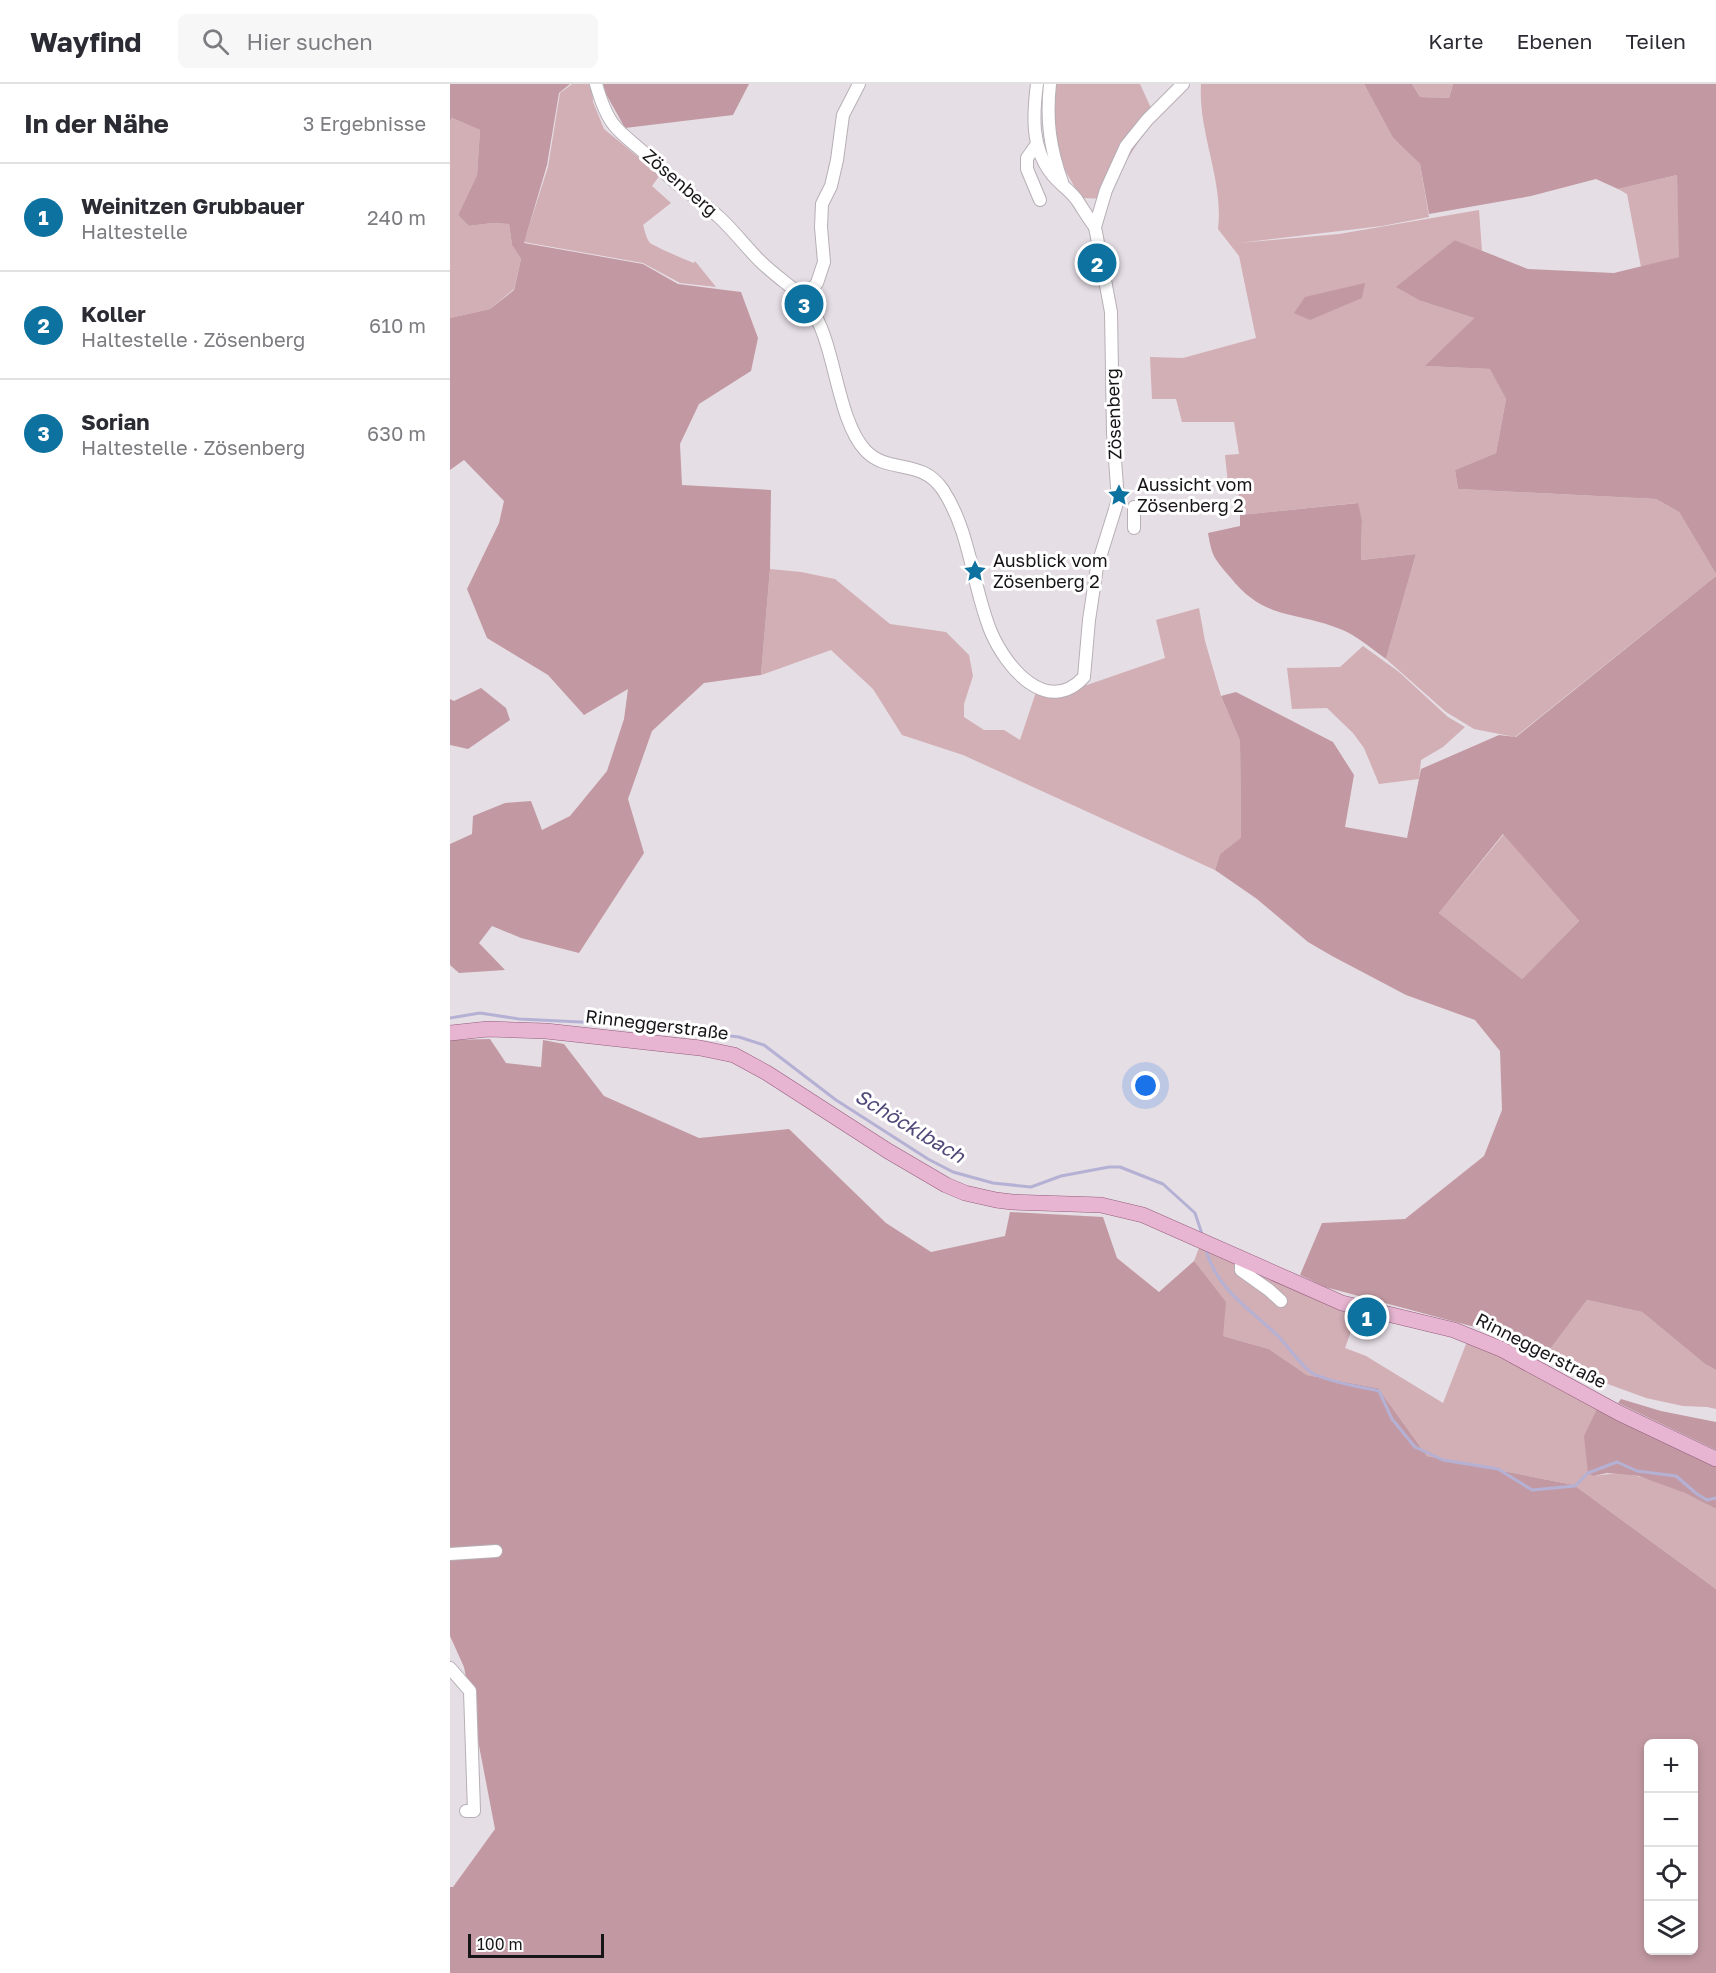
<!DOCTYPE html>
<html lang="de">
<head>
<meta charset="utf-8">
<style>
  :root { --surface:#fff; --page:#f7f7f7; --text:#2b2b33; --muted:#7c7c81; --line:#e1e1e2; --accent:#0d729f }
  body { margin:0; font-family:"Golos Text",sans-serif; background:var(--page); color:var(--text) }
  .controls { position:absolute; right:18px; bottom:18px; display:grid; overflow:hidden; border-radius:9px; box-shadow:0 3px 9px #0003 }
  .controls button { width:54px; height:54px; display:grid; place-items:center; padding:0; border:0; border-bottom:2px solid var(--line); background:var(--surface); color:var(--text); font:30px sans-serif }
  .scale { position:absolute; left:18px; bottom:15px; width:136px; box-sizing:border-box; padding-left:6px; border:3px solid #181518; border-top:0; font-size:16px; line-height:21px; white-space:nowrap; color:#181518; -webkit-text-stroke:4px #fff; paint-order:stroke }
  .you { position:absolute; left:696px; top:1002px; width:21px; height:21px; margin:-15px; border:4px solid #fff; border-radius:50%; background:#1a73e8; box-shadow:0 0 0 9px #1a73e833 }
  .badge { display:grid; place-items:center; width:39px; height:39px; border-radius:50%; background:var(--accent); color:#fff; font-size:20px; font-weight:700 }
  .pin { position:absolute; translate:-50% -50%; border:3px solid #fff; box-shadow:0 2px 6px #0006 }
  .list { margin:0; padding:0; list-style:none }
  h2 { display:flex; justify-content:space-between; align-items:center; height:78px; margin:0; padding:0 24px; font-size:26px }
  h2 small { font-size:20px; font-weight:400; color:var(--muted) }
  .list li { display:grid; grid-template-columns:39px 1fr auto; gap:18px; align-items:center; box-sizing:border-box; height:108px; padding:0 24px; border-top:2px solid var(--line) }
  .list b { display:block; font-size:22px; white-space:nowrap }
  .list p { margin:0; font-size:20px; white-space:nowrap; color:var(--muted) }
  .list em { font-size:20px; font-style:normal; color:var(--muted) }
  .icon { flex:none; width:33px; height:33px; fill:none; stroke:currentColor; stroke-width:2; stroke-linecap:round; stroke-linejoin:round }
  .map { position:relative; flex:none; width:1266px; height:1889px; overflow:hidden }
  header { display:flex; align-items:center; gap:36px; box-sizing:border-box; height:84px; padding:0 30px; background:var(--surface); border-bottom:2px solid var(--line) }
  header strong { font-size:28px }
  nav { display:flex; gap:33px; margin-inline-start:auto; font-size:21px }
  .search { width:420px; height:54px; background:var(--page); display:flex; align-items:center; gap:15px; box-sizing:border-box; padding:0 21px; border-radius:9px; color:var(--muted); font-size:22px }
  main { display:flex }
  aside { flex:1; background:var(--surface) }
  .map>svg:first-child { display:block }
  .green { fill:#d2aeb5 }
  .forest { fill:#c299a2; fill-rule:evenodd }
  .lines { fill:none; stroke-linecap:round; stroke-linejoin:round }
  .stream { stroke:#b5b1d4; stroke-width:3 }
  .minor-casing { stroke:#b7afb6; stroke-width:14 }
  .major-casing { stroke:#945c7c; stroke-width:16 }
  .minor { stroke:#fff; stroke-width:12 }
  .major { stroke:#e7b5d1; stroke-width:15 }
  .labels { text-anchor:middle; stroke-width:6; stroke-linejoin:round; paint-order:stroke }
  .street-label { font-size:18px; fill:#181518; stroke:#fff }
  .poi-label { font-size:18px; fill:#181518; stroke:#fff; text-anchor:start }
  .water-label { font-size:20px; font-style:italic; fill:#514879; stroke:#fff }
</style>
</head>
<body>
<header>
<strong>Wayfind</strong>
<div class="search"><svg class="icon" aria-label="search" viewBox="0 0 24 24"><circle cx="10" cy="10" r="6"/><path d="M15 15l6 6"/></svg>Hier suchen</div>
<nav><a>Karte</a><a>Ebenen</a><a>Teilen</a></nav>
</header>
<main>
<aside>
<h2>In der Nähe<small>3 Ergebnisse</small></h2>
<ul class="list">
<li><span class="badge">1</span><div><b>Weinitzen Grubbauer</b><p>Haltestelle</p></div><em>240 m</em></li>
<li><span class="badge">2</span><div><b>Koller</b><p>Haltestelle · Zösenberg</p></div><em>610 m</em></li>
<li><span class="badge">3</span><div><b>Sorian</b><p>Haltestelle · Zösenberg</p></div><em>630 m</em></li>
</ul>
</aside>
<div class="map">
<svg width="1266" height="1889" viewBox="0 0 1266 1889">
  <rect width="100%" height="100%" fill="#e6dee5"/>
  <g class="green">
    <path d="M122 0H142L143 18 154 45 210 91 202 102 221 119 193 141C195 147 196 154 200 159 202 161 240 178 244 179L245 177 266 203 230 199 193 179 74 158 98 83 110 9Z"/>
    <path d="M604 0H690L706 35C685 60 670 85 658 115L631 114C625 103 618 92 612 81 601 55 602 27 604 0Z"/>
    <path d="M751 0H914L943 54 970 80 979 133 932 142 789 159 889 150 1029 126 1032 167 1005 156 971 217 1024 234 976 282 1041 285 1056 315 1046 369 1005 386 1008 405 1206 415 1229 428 1266 490V492L1065 653 1024 645 996 628 936 575 966 470 911 476 912 436 907 419 790 431 788 400H778L775 371 789 370 784 338H732L726 315H702L700 273 733 274 806 254 789 172 768 145C774 97 748 49 751 0Z"/>
    <polygon points="962,0 1003,0 999,14 970,13"/>
    <polygon points="2,34 30,46 27,91 8,131 19,142 42,139 59,140 62,161 71,175 64,205 40,225 0,234 0,37"/>
    <polygon points="1227,91 1230,173 1191,183 1177,110 1168,105"/>
    <polygon points="320,485 351,488 385,495 440,540 496,548 519,571 523,592 514,620 514,633 534,646 554,646 570,656 587,605 637,601 715,574 706,536 749,524 755,557 771,612 790,657 791,755 770,770 765,786 513,671 452,651 423,605 381,566 311,591"/>
    <polygon points="913,562 949,588 998,633 1015,643 993,663 971,676 969,695 929,700 914,664 903,649 877,624 842,625 837,584 890,583"/>
    <polygon points="1054,750 1129,837 1072,895 989,829"/>
    <path d="M749 1164 755 1165 908 1229 895 1264 916 1272 993 1319 1018 1255 1148 1323 1145 1392C1187 1383 1230 1405 1266 1425V1505L1124 1401 977 1372 928 1304 857 1291 819 1265 773 1252 744 1177Z"/>
    <polygon points="1137,1216 1192,1228 1255,1280 1266,1286 1266,1325 1257,1323 1233,1322 1196,1314 1147,1296 1095,1272"/>
  </g>
  <g class="forest">
    <polygon points="0,0 120,0 109,9 97,81 74,159 193,180 228,200 291,208 308,254 301,287 249,320 230,360 232,401 321,406 320,485 311,591 254,599 202,647 178,715 194,769 129,869 71,854 42,842 29,859 55,886 9,889 0,881 0,760 22,750 23,732 55,719 81,717 92,746 120,732 157,687 174,635 178,605 134,631 98,591 37,554 17,505 49,439 54,417 14,376 0,386 0,234 40,225 64,206 71,175 62,161 59,140 42,139 19,142 8,131 27,91 30,46 2,34 0,37"/>
    <polygon points="153,0 299,0 283,31 175,44 156,10"/>
    <polygon points="914,0 962,0 970,13 999,14 1003,0 1266,0 1266,490 1229,428 1206,415 1008,405 1005,386 1046,369 1056,315 1040,285 975,282 1024,234 971,217 946,203 1005,156 1078,185 1164,189 1229,173 1227,91 1168,105 1146,95 1081,112 979,130 970,80 943,54"/>
    <polygon points="915,199 912,214 860,236 844,229 855,213"/>
    <path d="M908 419 912 436 911 476 966 470 936 575C922 565 906 551 890 545 843 526 815 537 780 493 764 474 762 473 758 449L790 442V431Z"/>
    <path d="M1266 492V1286L1255 1280 1192 1228 1137 1216 1095 1272 1032 1245 875 1203 850 1191 872 1139 955 1135 1034 1072 1052 1026 1050 967 1025 936 956 911 882 872 858 858 807 815 765 786 770 770 791 754 790 657 771 612 786 608 883 658 904 691 895 743 957 754 971 685 1049 651 1066 653ZM1053 750 1129 837 1072 895 989 829Z"/>
    <polygon points="31,604 56,624 60,636 18,665 0,661 0,615 4,617"/>
    <path d="M40 955 56 979 91 983 93 956 114 960 154 1012 249 1054 339 1045 436 1139 481 1168 555 1152 560 1128 653 1133 667 1174 709 1208 744 1177 776 1218 773 1252 819 1265 857 1291 928 1304 977 1372 1124 1401 1266 1505V1889H0V1803H3L45 1745 14 1583 0 1552V956ZM1198 1660H1244V1866H1198Z"/>
    <polygon points="1171,1315 1211,1327 1266,1338 1266,1366 1168,1319"/>
    <polygon points="1148,1323 1266,1380 1266,1425 1235,1409 1189,1392 1157,1389 1144,1392 1138,1389 1134,1352"/>
  </g>
  <g class="lines">
    <g class="stream">
      <polyline points="0,934 30,929 69,935 192,941 289,953 314,961 386,1016 478,1075 503,1088 543,1099 581,1103 611,1092 659,1083 670,1083 713,1100 745,1129 752,1150"/>
      <path d="M756 1166C767 1206 800 1225 828 1252 838 1262 851 1282 862 1289 878 1298 911 1303 929 1307L942 1335 965 1363 993 1376 1048 1385 1082 1406 1125 1402 1138 1389 1167 1378 1187 1387 1226 1392 1247 1410 1257 1416 1266 1414"/>
    </g>
    <g class="minor-casing">
      <g id="minor">
        <path d="M146 0C150 14 155 30 164 41 171 50 182 58 191 66 202 76 212 87 224 97 239 109 255 120 270 134 284 147 296 163 310 177 324 191 341 202 355 215 359 219 362 226 365 231 386 269 388 336 415 366 438 391 471 373 493 406 521 449 522 502 541 548 556 583 597 633 634 593L639 536 647 483 668 416 663 349 661 228 645 143 656 106 676 62 697 36 733 0"/>
        <path d="M587 0C583 31 581 63 601 89 608 99 620 106 627 116 633 125 638 134 645 143"/>
        <path d="M600 0C596 36 600 64 612 98"/>
        <polyline points="587,60 577,74 577,85 590,116"/>
        <polyline points="354,214 367,199 374,178 371,143 372,120 381,102 387,76 393,31 409,0"/>
        <polyline points="684,444 684,423"/>
        <polyline points="791,1174 791,1186 819,1206 831,1217"/>
        <polyline points="0,1470 46,1467"/>
        <polyline points="0,1584 20,1607 24,1727 16,1727"/>
      </g>
    </g>
    <g class="major-casing">
      <polyline id="major" points="0,949 38,945 96,947 250,964 284,971 317,989 438,1067 496,1101 515,1109 546,1116 562,1118 651,1121 693,1131 892,1219 1004,1246 1051,1265 1169,1329 1266,1375"/>
    </g>
    <use href="#minor" class="minor"/>
    <use href="#major" class="major"/>
  </g>
  <defs>
    <g id="sight-bare" transform="scale(1.8)"><path d="M0-6L1.8-2.2L6-1.7L2.9 1.2L3.7 5.4L0 3.3L-3.7 5.4L-2.9 1.2L-6-1.7L-1.8-2.2Z" fill="#0d729f" stroke="#fff" stroke-width="2.5" paint-order="stroke"/></g>
  </defs>
  <g fill-rule="evenodd">
    <use href="#sight-bare" x="669" y="411"/>
    <use href="#sight-bare" x="525" y="487"/>
  </g>
  <g class="labels">
    <g class="street-label">
      <text transform="translate(230 99) rotate(41)" y="6">Zösenberg</text>
      <text transform="translate(664 330) rotate(-92)" y="6">Zösenberg</text>
      <text transform="translate(207 941) rotate(7)" y="6">Rinneggerstraße</text>
      <text transform="translate(1091 1267) rotate(27)" y="6">Rinneggerstraße</text>
    </g>
    <g class="poi-label">
      <text x="687" y="407">Aussicht vom<tspan x="687" dy="21">Zösenberg 2</tspan></text>
      <text x="543" y="483">Ausblick vom<tspan x="543" dy="21">Zösenberg 2</tspan></text>
    </g>
    <g class="water-label">
      <text transform="translate(460 1042) rotate(31)" y="7">Schöcklbach</text>
    </g>
  </g>
</svg>
<div class="controls">
<button>+</button>
<button>−</button>
<button><svg class="icon" aria-label="locate" viewBox="0 0 24 24"><circle cx="12" cy="12" r="6"/><path d="M12 2v4M12 18v4M2 12h4M18 12h4"/></svg></button>
<button><svg class="icon" aria-label="layers" viewBox="0 0 24 24"><path d="M12 4l9 5-9 5-9-5zM3 14l9 5 9-5"/></svg></button>
</div>
<div class="scale">100 m</div>
<div class="you"></div>
<div class="pin badge" style="left:917px;top:1233px">1</div>
<div class="pin badge" style="left:647px;top:179px">2</div>
<div class="pin badge" style="left:354px;top:220px">3</div>
</div>
</main>
</body>
</html>
